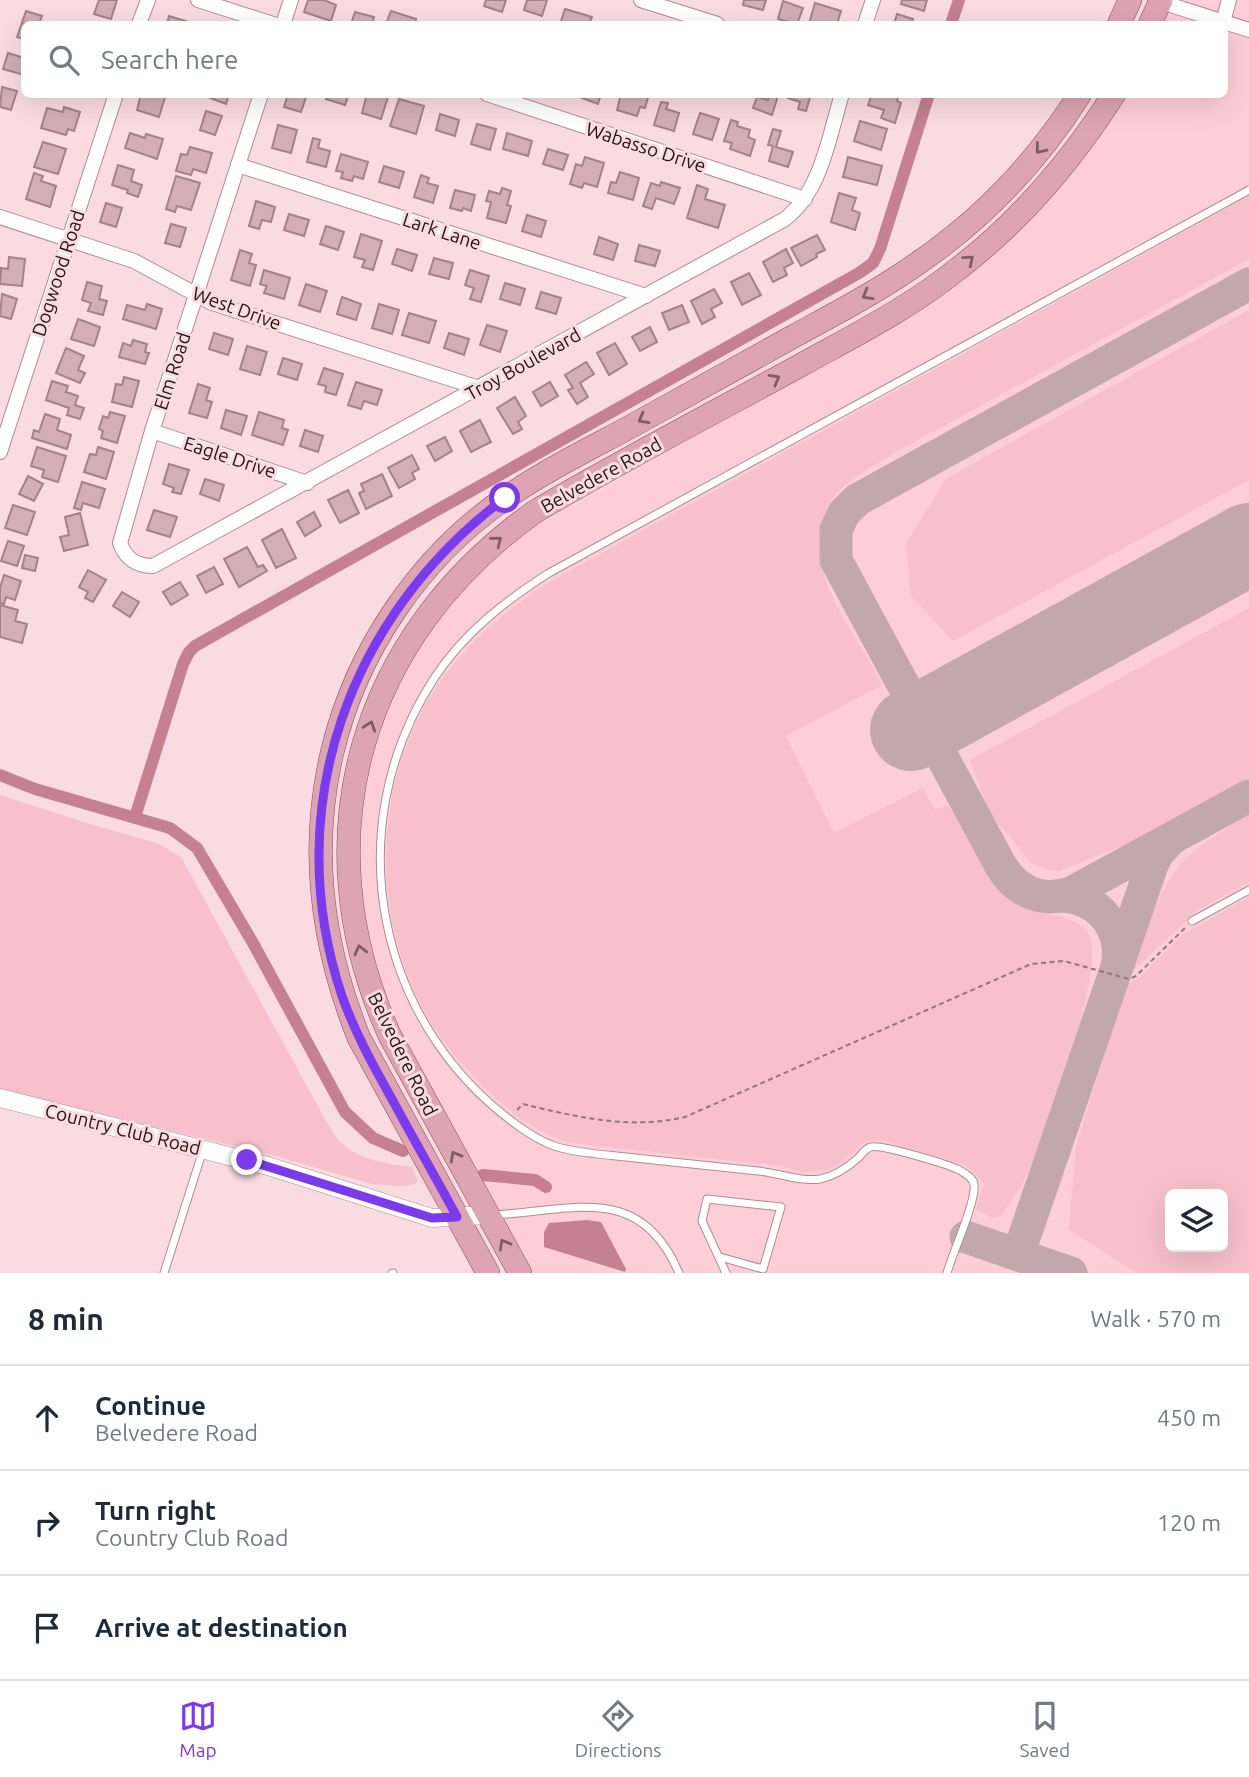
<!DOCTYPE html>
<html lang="en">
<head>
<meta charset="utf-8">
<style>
  :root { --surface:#fff; --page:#f6f6f7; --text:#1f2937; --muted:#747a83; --line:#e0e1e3; --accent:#7c3aed }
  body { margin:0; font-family:Ubuntu,sans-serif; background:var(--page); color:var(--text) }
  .controls { position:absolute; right:21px; bottom:21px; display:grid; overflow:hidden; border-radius:10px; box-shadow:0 7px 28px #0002 }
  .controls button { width:63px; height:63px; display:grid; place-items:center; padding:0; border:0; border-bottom:2px solid var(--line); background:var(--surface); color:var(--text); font:35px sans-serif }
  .stop { position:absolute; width:21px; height:21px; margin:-16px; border:5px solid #7c3aed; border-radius:50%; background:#fff }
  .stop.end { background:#7c3aed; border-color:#fff; box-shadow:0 2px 7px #0008 }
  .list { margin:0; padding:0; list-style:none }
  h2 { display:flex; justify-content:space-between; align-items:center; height:91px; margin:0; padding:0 28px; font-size:30px }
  h2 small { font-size:23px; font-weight:400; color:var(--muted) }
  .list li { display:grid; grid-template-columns:46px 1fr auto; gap:21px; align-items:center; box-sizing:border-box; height:105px; padding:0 28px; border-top:2px solid var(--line) }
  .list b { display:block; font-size:26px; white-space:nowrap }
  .list p { margin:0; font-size:23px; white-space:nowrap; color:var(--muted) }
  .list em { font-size:23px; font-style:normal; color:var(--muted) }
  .icon { flex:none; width:38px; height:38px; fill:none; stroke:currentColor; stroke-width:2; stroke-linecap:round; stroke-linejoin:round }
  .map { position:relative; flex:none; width:1249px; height:1273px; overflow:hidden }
  .search { position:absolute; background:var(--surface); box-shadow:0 7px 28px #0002; left:21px; right:21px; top:21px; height:77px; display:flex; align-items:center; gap:18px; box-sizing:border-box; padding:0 24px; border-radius:10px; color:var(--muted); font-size:26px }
  .sheet { height:406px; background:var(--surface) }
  nav { display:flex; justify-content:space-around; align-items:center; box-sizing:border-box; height:98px; border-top:2px solid var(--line); background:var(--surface); font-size:19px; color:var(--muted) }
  nav a { display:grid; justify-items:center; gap:4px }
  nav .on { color:var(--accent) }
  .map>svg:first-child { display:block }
  .built { fill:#fdced7; fill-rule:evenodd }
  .green { fill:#f7c0cb; fill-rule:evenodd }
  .water { fill:#c58190 }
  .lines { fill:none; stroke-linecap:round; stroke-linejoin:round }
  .canal { stroke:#c58190; stroke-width:12 }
  .taxiway { stroke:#c2a8ac; stroke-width:33 }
  .runway { stroke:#c2a8ac; stroke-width:82 }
  .building { fill:#d3aeb5; stroke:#a58188; stroke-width:2 }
  .service-casing { stroke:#af8b92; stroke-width:9 }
  .minor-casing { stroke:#af8b92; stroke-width:16 }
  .tertiary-casing { stroke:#af8b92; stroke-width:19 }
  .primary-casing { stroke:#8e4a5c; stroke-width:24 }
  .path { stroke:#8f787d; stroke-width:2; stroke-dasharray:5 3.5; stroke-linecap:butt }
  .service { stroke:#fff; stroke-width:7 }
  .minor { stroke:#fff; stroke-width:14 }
  .tertiary { stroke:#fff; stroke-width:18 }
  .primary { stroke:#dda4b3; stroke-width:23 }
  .oneway { stroke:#805c66 }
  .route { stroke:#7c3aed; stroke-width:9 }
  .labels { text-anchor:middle; stroke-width:6; stroke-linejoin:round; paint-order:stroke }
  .street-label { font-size:19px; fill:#231518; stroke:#fadbe1 }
</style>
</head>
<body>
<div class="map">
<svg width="1249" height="1273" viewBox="0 0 1249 1273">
  <rect width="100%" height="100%" fill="#fadbe1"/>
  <path class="built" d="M1173 0H1249V1273H534L402 1034 373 960 361 884 363 805 374 750 391 701 403 675 431 629 471 580 532 528 882 332 923 308 959 282 1016 233 1055 194 1097 141 1126 95 1224 94V24H1163ZM1170 1194H1223V1247H1170Z"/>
  <g class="green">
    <path d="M1249 196V259L898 451C877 464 853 476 836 494 830 501 827 509 824 518 803 577 858 633 882 685L786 736 834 833 923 788 935 810 947 805 955 813C972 842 988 886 1019 903 1039 914 1071 914 1087 931 1112 958 1041 1146 1024 1180 1018 1193 1009 1204 1000 1216L992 1218 976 1209 984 1184 973 1171 960 1163 881 1140 866 1141 841 1163 827 1170 803 1172 780 1166 572 1143C528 1132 495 1099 465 1067 369 966 360 790 443 678 471 640 506 611 544 585Z"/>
    <polygon points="1249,310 1249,480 953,641 911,596 906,543 947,478"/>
    <polygon points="1249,608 1249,778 1134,841 1059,871 1044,869 1031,863 989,812 970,760"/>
    <path d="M0 795 90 824 157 843 181 857 325 1119C330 1127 335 1137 341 1143 359 1160 389 1164 412 1167L418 1181 415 1184 402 1186 372 1184 268 1154 0 1091Z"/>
    <path d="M1249 814V882L1198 910 1129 974C1139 945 1163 882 1183 861 1198 845 1230 827 1249 814Z"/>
    <path d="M1249 897V1273H1137L1069 1230 1076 1146 1126 985 1140 977 1182 935ZM1170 1194H1223V1247H1170Z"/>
  </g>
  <polygon class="water" points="587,1220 601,1222 626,1269 625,1272 544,1247 544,1232 549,1223"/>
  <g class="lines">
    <g class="canal">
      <polyline points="951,24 959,0"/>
      <polyline points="0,775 35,789 170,828 197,848 253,943 345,1112 373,1138 403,1151"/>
      <polyline points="135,817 183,664 189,652 195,646 859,273 873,263 880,249 929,94"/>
      <polyline points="483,1175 535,1180 546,1187"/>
    </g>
    <g class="taxiway">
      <path d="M1249 284 857 500 844 513 836 530V560L1001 866C1017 892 1041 903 1071 893L1249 796"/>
      <path d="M1062 896C1098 898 1122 926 1118 962"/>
      <polyline points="966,1237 1071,1273"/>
      <polyline points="1018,1255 1152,865 1157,854 1169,841"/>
    </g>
    <polyline class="runway" points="911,730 1249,544"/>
  </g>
  <g class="building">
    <polygon points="99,0 117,0 111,19 94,14"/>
    <polygon points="308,0 324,0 336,5 331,21 304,12"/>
    <polygon points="486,0 506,0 502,12 484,6"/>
    <polygon points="527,0 547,0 542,16 524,10"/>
    <polygon points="744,0 766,0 763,10 743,5"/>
    <polygon points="902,0 927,0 924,11 901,4"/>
    <polygon points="783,1 803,8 797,24 778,19"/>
    <polygon points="815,3 841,11 837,24 809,24"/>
    <polygon points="565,9 592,17 589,24 560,24"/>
    <polygon points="26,11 42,16 39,24 24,24 24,39 17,37"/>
    <polygon points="391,11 416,19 415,24 386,24"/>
    <polygon points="355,12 374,17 372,24 351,24"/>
    <polygon points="897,14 913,19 911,24 894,24"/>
    <polygon points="169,16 192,23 192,24 167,24"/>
    <polygon points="8,53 24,58 24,75 3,69"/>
    <polygon points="2,87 17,91 11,110 0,107"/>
    <polygon points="141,94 165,97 159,117 137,110"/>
    <polygon points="200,94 229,94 226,104"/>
    <polygon points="288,94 307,94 301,112 284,107"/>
    <polygon points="328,94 349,94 345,105 326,99"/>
    <polygon points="367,94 388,97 381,119 362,113"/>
    <polygon points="580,94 601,94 598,104 579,97"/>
    <polygon points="621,94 649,94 645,108 640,107 637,116 617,110"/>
    <polygon points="770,94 778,96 772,115 753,108 757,97 768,100"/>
    <polygon points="789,94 811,94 806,111 798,109 800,102 788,98"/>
    <polygon points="872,94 899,94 897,101 901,103 895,123 881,118 884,110 868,105"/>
    <polygon points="399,99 424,106 416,134 390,126"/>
    <polygon points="661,102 668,103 666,109 679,113 674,131 654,125"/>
    <polygon points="64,107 80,112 74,131 68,129 66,135 41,128 47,108 63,112"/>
    <polygon points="206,111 222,116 215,135 200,130"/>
    <polygon points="700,113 719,119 712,140 693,134"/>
    <polygon points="440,114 459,120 455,136 436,130"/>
    <polygon points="731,120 738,122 737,126 750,130 748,137 755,140 750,156 730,149 732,143 724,141"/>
    <polygon points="860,121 887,129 881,150 854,141"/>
    <polygon points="477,124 496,129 490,150 471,144"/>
    <polygon points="278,125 297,130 291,153 272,148"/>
    <polygon points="773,129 781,131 776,147 793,152 788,167 769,161 773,146 768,145"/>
    <polygon points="130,133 145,138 146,134 163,139 157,159 125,148"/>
    <polygon points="507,133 532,141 528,156 503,149"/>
    <polygon points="313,138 320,140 318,148 330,151 326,167 307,162"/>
    <polygon points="43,142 66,149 58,174 34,167"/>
    <polygon points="190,147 212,153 206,173 193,169 191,175 176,171 181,154 187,155"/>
    <polygon points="548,149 568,155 563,170 543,164"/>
    <polygon points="341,154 368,162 363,179 354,176 352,181 341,178 343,172 336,171"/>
    <polygon points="585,157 604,163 597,187 584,183 582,188 570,184 576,164 582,166"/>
    <polygon points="848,157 882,166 877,185 843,177"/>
    <polygon points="118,165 134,170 131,181 142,185 138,197 127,193 128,190 112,185"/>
    <polygon points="384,166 404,172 399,188 379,182"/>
    <polygon points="620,172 639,178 633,200 608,193 611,182 616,183"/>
    <polygon points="34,173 43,176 41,181 56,186 50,207 26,199"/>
    <polygon points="421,175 429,178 427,183 438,186 433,203 414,197"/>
    <polygon points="176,176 200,183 191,210 177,206 175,212 166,209"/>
    <polygon points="661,182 680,188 674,204 656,198 652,209 643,206 651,183 660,186"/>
    <polygon points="697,185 708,189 705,199 725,205 718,228 687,218"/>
    <polygon points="502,188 511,191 507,205 511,206 506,223 487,218 491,202 486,201 489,191 500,194"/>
    <polygon points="455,190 475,195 471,211 463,208 462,211 450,208"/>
    <polygon points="839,193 856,198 852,210 860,213 855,230 831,222"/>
    <polygon points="256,201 275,207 271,222 262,220 259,229 249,226"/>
    <polygon points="106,203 122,208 116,227 100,222"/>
    <polygon points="289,214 309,220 304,236 284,230"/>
    <polygon points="527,215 546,221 541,237 522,231"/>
    <polygon points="171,224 186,228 180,247 165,243"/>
    <polygon points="326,226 344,232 338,250 320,244"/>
    <polygon points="361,234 382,241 373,270 362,267 365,260 354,257"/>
    <polygon points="817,235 825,250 816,254 817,257 801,266 791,248"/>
    <polygon points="599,237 618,244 613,260 594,254"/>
    <polygon points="639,245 660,251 655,266 635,261"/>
    <polygon points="397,249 417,255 412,271 392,264"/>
    <polygon points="786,249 793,263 784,268 787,275 773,282 763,262"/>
    <polygon points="240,250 252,254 249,263 256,265 250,286 231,280"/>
    <polygon points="9,257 25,259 22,286 0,284 1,268 8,269"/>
    <polygon points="434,258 453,263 449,279 429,274"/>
    <polygon points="264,270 290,278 284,299 264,293 267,286 260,284"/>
    <polygon points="470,270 489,276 481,302 470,299 474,288 465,285"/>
    <polygon points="749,273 761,295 742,305 731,282"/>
    <polygon points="87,282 102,286 99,299 107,301 103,315 88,311 91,303 82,300"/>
    <polygon points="505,283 525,289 520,305 500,299"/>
    <polygon points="306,284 327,291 320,312 299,305"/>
    <polygon points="714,289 722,303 711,309 715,317 702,324 691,301"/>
    <polygon points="541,292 561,298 556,314 536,308"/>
    <polygon points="2,294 17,299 11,319 0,316"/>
    <polygon points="342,297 361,304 356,320 337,314"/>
    <polygon points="147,304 162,309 156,329 123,319 127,305 145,310"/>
    <polygon points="379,304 399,310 392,334 372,328"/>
    <polygon points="682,305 689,322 669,330 662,313"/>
    <polygon points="409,313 436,321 429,343 402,335"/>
    <polygon points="78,319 100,327 94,346 71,339"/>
    <polygon points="487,325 507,331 500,352 480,345"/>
    <polygon points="650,327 657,342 640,351 632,337"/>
    <polygon points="214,333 233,339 228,355 209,349"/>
    <polygon points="449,333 469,339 464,355 444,348"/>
    <polygon points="133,340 147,344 145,352 149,353 145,364 119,357 123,343 131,346"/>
    <polygon points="615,343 627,364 609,375 597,353"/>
    <polygon points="247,346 267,352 260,375 240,369"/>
    <polygon points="66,348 84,356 78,370 85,373 80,383 56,373"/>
    <polygon points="283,358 302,364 297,380 278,374"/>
    <polygon points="586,362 594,374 580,383 588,397 577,404 568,390 573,388 565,375"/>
    <polygon points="324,368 343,374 336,395 325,392 326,386 318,384"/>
    <polygon points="124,377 139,381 132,407 112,402 116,384 122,385"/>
    <polygon points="52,381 68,386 66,392 78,396 75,405 84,408 80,419 67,415 69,408 46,400"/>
    <polygon points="356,382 382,390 377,405 364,401 361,409 348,405"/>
    <polygon points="550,382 558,396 541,406 533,392"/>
    <polygon points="198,384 210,388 206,400 212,402 207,418 189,413"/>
    <polygon points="515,397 526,416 518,422 522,429 513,434 497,408"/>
    <polygon points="226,410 247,416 241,435 221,428"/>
    <polygon points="110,412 125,416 117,443 101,438 103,431 99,429 103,416 108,418"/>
    <polygon points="259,412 284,420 282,428 288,430 283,445 252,435"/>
    <polygon points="45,414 60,419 57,430 71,435 67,449 32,438 34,430 39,432"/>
    <polygon points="480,420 491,442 471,452 460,431"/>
    <polygon points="305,430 323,436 318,452 300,446"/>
    <polygon points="445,437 452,451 435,461 427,446"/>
    <polygon points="37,447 66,456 58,482 42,477 44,470 31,466"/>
    <polygon points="98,447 114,452 106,479 84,472 90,454 96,455"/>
    <polygon points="412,455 419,469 412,473 415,479 399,488 388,468"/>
    <polygon points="169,464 189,470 181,494 172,492 174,488 163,484"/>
    <polygon points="382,474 392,496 366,509 359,493 364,491 361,484"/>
    <polygon points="28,476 43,484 34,501 19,494"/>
    <polygon points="205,479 224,485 219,501 200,494"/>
    <polygon points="82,482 105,489 99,508 83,503 81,510 74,508"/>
    <polygon points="348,490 359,513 340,523 328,500"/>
    <polygon points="13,505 35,512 27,535 5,528"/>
    <polygon points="154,510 177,517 170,537 147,530"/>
    <polygon points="314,512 321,526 305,536 297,522"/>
    <polygon points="80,513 88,545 64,551 60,537 69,535 65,517"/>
    <polygon points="282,529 296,558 276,568 262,540"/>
    <polygon points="8,541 24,546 17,566 1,561"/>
    <polygon points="247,547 258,567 263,565 267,571 239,587 224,559"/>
    <polygon points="25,555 38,558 35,571 22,568"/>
    <polygon points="214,567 223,584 206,593 197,576"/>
    <polygon points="88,570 106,580 93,602 85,598 88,592 79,587"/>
    <polygon points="4,575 21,581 15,600 6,597 4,604 0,603 0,588"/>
    <polygon points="180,582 188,595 171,605 163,592"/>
    <polygon points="122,592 139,602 130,617 113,606"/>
    <polygon points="0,605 18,610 15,621 27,624 22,643 0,637"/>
  </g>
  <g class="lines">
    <g class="service-casing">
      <g id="service">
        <polyline points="1192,921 1249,890"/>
        <path d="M493 1215C572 1211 640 1181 679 1273"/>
        <polyline points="720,1257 763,1269 781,1207 707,1199 702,1221 726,1273"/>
        <polyline points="164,1273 203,1150"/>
        <polyline points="392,1273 393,1273"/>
        <path d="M947 1273C952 1254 977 1200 974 1184 973 1178 966 1174 961 1171 951 1165 881 1144 871 1147 866 1148 861 1155 858 1158 847 1168 834 1176 820 1179 800 1182 779 1173 758 1171 717 1167 676 1162 635 1158 610 1155 585 1154 561 1148 548 1145 538 1139 527 1132 376 1031 335 829 435 677 464 633 505 601 549 573L1249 190"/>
      </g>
    </g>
    <g class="minor-casing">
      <g id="minor">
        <polyline points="198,0 273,24"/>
        <polyline points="641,0 717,24"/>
        <polyline points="1155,0 1249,30"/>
        <polyline points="1223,22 1229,0"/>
        <polyline points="139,24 148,0"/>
        <polyline points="283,24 291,0"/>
        <polyline points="865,24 873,0"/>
        <path d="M261 94 152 431 120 543C126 559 136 566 153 566L785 219C822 190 829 136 842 94"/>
        <polyline points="487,94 805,199"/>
        <polyline points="238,165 646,296"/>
        <polyline points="0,217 134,261 212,303 479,388"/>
        <polyline points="152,431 307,483"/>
        <polyline points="0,452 116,94"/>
      </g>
    </g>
    <g class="tertiary-casing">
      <polyline id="tertiary" points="0,1098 268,1166 432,1218 488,1215"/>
    </g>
    <g class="primary-casing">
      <g id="primary">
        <polyline points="1119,24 1130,0"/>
        <polyline points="1150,24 1161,0"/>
        <path d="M488 1273 359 1038C322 946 309 851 332 753 356 651 420 556 507 497 545 471 587 450 628 428 684 397 740 366 796 335 838 312 882 289 921 261 984 217 1039 159 1080 94"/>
        <path d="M520 1273 390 1036C300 838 360 635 536 511 623 460 713 413 801 365 855 335 911 307 959 268 1021 220 1072 160 1114 94"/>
      </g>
    </g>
    <path class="path" d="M517 1110 523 1104C576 1117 631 1130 685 1117L1031 964 1064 961 1129 979 1136 976 1186 927"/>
    <use href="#service" class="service"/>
    <use href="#minor" class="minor"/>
    <use href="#tertiary" class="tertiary"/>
    <use href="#primary" class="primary"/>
  </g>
  <defs><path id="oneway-chevron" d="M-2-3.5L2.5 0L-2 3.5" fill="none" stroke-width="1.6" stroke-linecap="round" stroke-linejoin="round" transform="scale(1.75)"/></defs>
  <g class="oneway">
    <use href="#oneway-chevron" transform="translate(1040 149) rotate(129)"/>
    <use href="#oneway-chevron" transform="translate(969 260) rotate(-40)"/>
    <use href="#oneway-chevron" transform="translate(867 295) rotate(150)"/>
    <use href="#oneway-chevron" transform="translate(775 379) rotate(-29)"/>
    <use href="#oneway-chevron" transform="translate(643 419) rotate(151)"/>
    <use href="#oneway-chevron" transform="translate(497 541) rotate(-39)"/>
    <use href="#oneway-chevron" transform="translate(370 726) rotate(-72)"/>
    <use href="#oneway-chevron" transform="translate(360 950) rotate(-104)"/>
    <use href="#oneway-chevron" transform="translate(455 1156) rotate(-119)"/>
    <use href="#oneway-chevron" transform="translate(504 1244) rotate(-119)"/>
  </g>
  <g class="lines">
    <path class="route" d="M247 1160 432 1218 457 1217C436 1178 414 1140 393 1101 374 1067 355 1033 342 996 279 808 349 615 505 498"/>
  </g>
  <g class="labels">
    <g class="street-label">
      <text transform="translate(646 147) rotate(18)" y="7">Wabasso Drive</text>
      <text transform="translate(442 231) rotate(18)" y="7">Lark Lane</text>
      <text transform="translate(58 273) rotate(-72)" y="7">Dogwood Road</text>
      <text transform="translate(237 308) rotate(20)" y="7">West Drive</text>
      <text transform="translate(523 364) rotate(-29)" y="7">Troy Boulevard</text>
      <text transform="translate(172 371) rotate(-72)" y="7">Elm Road</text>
      <text transform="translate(230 457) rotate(18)" y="7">Eagle Drive</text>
      <text transform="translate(601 475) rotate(-29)" y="7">Belvedere Road</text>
      <text transform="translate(403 1054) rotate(64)" y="7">Belvedere Road</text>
      <text transform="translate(123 1129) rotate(14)" y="7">Country Club Road</text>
    </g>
  </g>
</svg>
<div class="controls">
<button><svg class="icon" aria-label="layers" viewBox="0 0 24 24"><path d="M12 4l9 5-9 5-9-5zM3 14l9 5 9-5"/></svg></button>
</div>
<div class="stop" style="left:505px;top:498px"></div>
<div class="stop end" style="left:247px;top:1160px"></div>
<div class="search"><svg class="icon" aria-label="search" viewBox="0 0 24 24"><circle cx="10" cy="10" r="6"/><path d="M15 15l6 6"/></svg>Search here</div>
</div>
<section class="sheet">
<h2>8 min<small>Walk · 570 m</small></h2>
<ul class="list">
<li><svg class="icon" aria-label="ahead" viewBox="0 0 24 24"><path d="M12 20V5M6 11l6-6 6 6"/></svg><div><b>Continue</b><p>Belvedere Road</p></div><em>450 m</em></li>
<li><svg class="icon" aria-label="right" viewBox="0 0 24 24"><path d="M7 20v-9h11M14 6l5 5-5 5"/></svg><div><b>Turn right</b><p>Country Club Road</p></div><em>120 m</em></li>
<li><svg class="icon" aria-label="arrive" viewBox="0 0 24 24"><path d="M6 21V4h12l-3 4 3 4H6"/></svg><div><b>Arrive at destination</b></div></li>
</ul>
</section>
<nav>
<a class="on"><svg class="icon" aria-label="map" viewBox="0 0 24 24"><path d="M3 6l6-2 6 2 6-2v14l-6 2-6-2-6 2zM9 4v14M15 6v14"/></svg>Map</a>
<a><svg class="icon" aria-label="directions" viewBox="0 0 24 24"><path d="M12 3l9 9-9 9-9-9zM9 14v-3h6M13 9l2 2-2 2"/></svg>Directions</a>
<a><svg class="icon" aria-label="saved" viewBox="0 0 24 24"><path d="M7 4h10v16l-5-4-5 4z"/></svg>Saved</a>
</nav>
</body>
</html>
